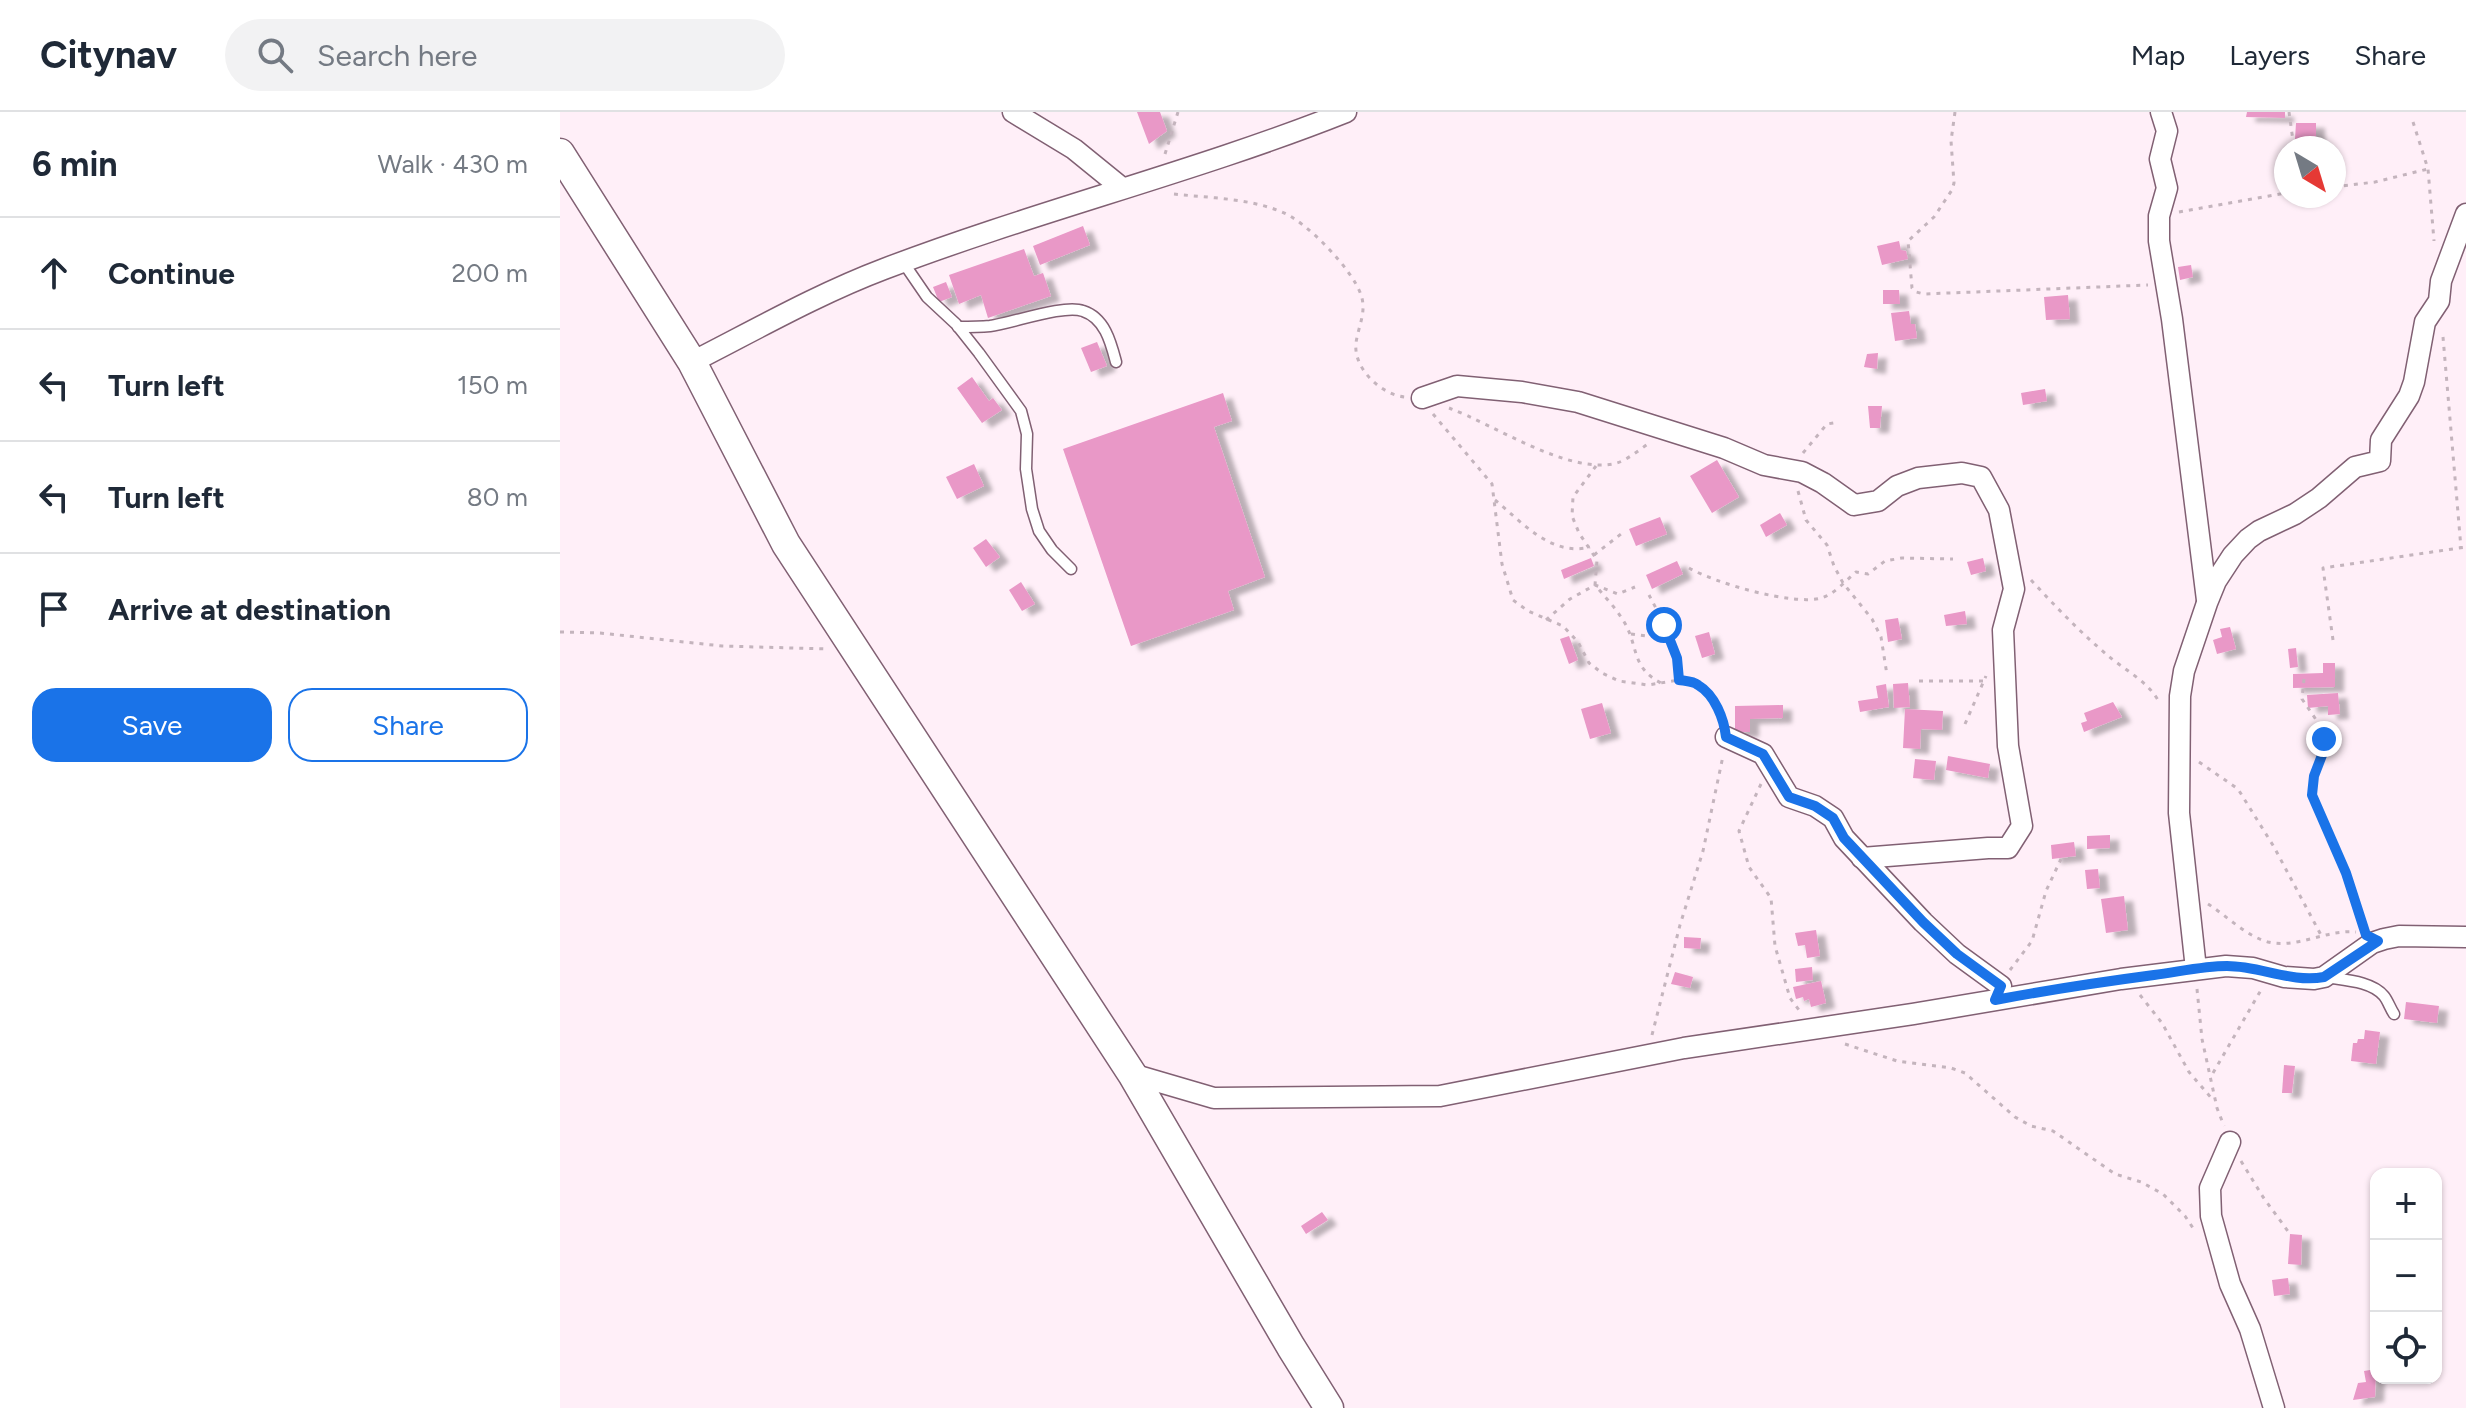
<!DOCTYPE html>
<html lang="en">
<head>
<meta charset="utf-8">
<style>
  :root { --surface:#fff; --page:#f2f2f3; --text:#1f2937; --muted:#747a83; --line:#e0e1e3; --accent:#1a73e8 }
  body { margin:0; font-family:Figtree,sans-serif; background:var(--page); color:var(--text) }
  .controls { position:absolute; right:24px; bottom:24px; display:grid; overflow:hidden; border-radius:16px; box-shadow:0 2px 6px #0004 }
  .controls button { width:72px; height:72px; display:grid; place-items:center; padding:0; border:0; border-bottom:2px solid var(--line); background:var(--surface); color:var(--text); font:40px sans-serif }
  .compass { position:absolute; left:1714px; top:24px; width:72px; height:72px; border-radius:50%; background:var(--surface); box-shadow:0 2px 6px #0004; rotate:142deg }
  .stop { position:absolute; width:24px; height:24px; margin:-18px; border:6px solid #1a73e8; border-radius:50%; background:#fff }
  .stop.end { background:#1a73e8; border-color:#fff; box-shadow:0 2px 8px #0008 }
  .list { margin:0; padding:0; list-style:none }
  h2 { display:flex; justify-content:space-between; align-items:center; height:104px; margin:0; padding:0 32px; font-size:34px }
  h2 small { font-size:26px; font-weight:400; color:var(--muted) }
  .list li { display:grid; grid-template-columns:52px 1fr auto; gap:24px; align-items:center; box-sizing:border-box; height:112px; padding:0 32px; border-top:2px solid var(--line) }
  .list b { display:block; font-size:30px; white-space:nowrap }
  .list em { font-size:26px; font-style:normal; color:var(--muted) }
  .actions { display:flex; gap:16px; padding:24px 32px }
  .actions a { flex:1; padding:18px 0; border:2px solid var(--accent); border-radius:24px; text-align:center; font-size:28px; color:var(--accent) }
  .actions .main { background:var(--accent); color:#fff }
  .icon { flex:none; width:44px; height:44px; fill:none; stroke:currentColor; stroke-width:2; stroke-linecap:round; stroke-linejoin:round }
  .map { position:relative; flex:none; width:1906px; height:1296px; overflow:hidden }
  header { display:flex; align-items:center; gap:48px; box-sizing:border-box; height:112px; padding:0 40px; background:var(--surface); border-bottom:2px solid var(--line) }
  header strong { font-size:38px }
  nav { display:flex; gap:44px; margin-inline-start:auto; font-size:28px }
  .search { width:560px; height:72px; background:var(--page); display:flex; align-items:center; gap:20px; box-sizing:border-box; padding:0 28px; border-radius:44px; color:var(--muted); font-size:30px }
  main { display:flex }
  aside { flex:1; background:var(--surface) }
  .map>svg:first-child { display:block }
  .building { fill:#e998c7; filter:url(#shadow) }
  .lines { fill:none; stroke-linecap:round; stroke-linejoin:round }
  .lane-casing { stroke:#816073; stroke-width:13 }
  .street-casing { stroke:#816073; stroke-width:23 }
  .secondary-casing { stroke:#816073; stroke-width:31 }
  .path { stroke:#c4b4bd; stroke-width:3; stroke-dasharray:4 6; stroke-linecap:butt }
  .lane { stroke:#fff; stroke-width:10 }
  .street { stroke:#fff; stroke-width:20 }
  .secondary { stroke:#fff; stroke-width:28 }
  .route { stroke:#1a73e8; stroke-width:10 }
</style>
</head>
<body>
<header>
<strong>Citynav</strong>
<div class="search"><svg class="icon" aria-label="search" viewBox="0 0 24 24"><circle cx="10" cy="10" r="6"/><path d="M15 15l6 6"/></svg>Search here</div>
<nav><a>Map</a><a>Layers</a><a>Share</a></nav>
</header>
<main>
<aside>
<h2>6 min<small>Walk · 430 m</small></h2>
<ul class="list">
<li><svg class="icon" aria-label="ahead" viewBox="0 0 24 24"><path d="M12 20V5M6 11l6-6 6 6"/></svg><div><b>Continue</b></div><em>200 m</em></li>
<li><svg class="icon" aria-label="left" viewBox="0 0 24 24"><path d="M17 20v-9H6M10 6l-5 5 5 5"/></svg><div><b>Turn left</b></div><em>150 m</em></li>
<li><svg class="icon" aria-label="left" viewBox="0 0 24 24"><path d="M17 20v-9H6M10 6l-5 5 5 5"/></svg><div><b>Turn left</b></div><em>80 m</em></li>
<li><svg class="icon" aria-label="arrive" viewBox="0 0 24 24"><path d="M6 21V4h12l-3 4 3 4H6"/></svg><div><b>Arrive at destination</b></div></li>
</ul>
<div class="actions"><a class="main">Save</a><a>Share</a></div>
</aside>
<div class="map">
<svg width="1906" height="1296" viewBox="0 0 1906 1296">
  <defs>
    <filter id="shadow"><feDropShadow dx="9" dy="5" stdDeviation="2" flood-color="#0004"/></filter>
  </defs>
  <rect width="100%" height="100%" fill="#ffeff8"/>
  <g class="building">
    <polygon points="577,0 600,0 607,19 589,32"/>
    <polygon points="1687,0 1725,0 1725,6 1686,5"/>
    <polygon points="1736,11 1756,11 1756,27 1735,27"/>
    <polygon points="523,114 530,133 480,153 473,134"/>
    <polygon points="1339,129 1341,138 1346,139 1348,147 1322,153 1317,134"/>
    <polygon points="464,137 474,164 483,161 491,184 428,206 421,183 399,192 389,163"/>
    <polygon points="1631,153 1633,165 1620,168 1618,155"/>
    <polygon points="386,170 392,185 379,190 373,175"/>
    <polygon points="1323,178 1339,178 1340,192 1323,192"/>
    <polygon points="1508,183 1510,207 1486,208 1484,185"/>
    <polygon points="1349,199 1351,212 1355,212 1357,226 1335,229 1331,201"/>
    <polygon points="537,230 547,254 531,260 521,236"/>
    <polygon points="1318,241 1317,257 1304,255 1307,242"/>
    <polygon points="412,265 429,289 433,286 442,298 422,311 397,276"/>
    <polygon points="1485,277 1487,289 1463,293 1461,281"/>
    <polygon points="663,281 672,309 654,315 705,465 668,479 674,498 571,534 503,337"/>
    <polygon points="1308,294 1322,294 1320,316 1310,316"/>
    <polygon points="1157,348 1179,385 1152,401 1130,364"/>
    <polygon points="414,352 424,374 397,387 386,365"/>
    <polygon points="1220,401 1227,413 1206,425 1200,413"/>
    <polygon points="1100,405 1107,422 1076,434 1069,417"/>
    <polygon points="426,427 440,445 426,455 413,436"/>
    <polygon points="1031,446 1034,454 1004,467 1001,458"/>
    <polygon points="1423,446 1426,459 1411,463 1407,450"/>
    <polygon points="1117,449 1123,462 1092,477 1086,463"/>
    <polygon points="461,470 475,492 462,499 449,478"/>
    <polygon points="1405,499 1407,512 1386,514 1384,503"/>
    <polygon points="1338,506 1342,527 1328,530 1325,508"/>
    <polygon points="1670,515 1676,537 1657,542 1653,528 1662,525 1660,517"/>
    <polygon points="1149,520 1155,542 1142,546 1135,524"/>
    <polygon points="1009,524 1018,548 1009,552 1000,527"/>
    <polygon points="1736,536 1738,555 1730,556 1728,537"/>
    <polygon points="1763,551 1775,551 1775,575 1733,576 1733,562 1763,561"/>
    <polygon points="1348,571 1350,595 1334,596 1333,572"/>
    <polygon points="1326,572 1329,595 1300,600 1298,589 1318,586 1316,574"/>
    <polygon points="1778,581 1780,602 1768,603 1768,594 1748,596 1747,583"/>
    <polygon points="1553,590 1562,605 1524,620 1521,611 1527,609 1524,601"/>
    <polygon points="1042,591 1051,621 1030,627 1021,597"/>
    <polygon points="1223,593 1223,606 1190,607 1190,620 1175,620 1175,594"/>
    <polygon points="1345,597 1383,599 1382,618 1361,617 1360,637 1343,636"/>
    <polygon points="1388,644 1430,652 1428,666 1386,658"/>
    <polygon points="1355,647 1376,649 1374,668 1353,666"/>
    <polygon points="1550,723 1550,736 1527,737 1527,724"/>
    <polygon points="1514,730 1516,744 1492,747 1491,733"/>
    <polygon points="1538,757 1540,776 1527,777 1525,758"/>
    <polygon points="1564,784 1568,818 1546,821 1541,787"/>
    <polygon points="1256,818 1260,844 1247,846 1245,833 1238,834 1235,821"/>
    <polygon points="1124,825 1141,826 1140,837 1124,836"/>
    <polygon points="1252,855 1253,868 1236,870 1235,857"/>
    <polygon points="1115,860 1133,865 1130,876 1111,872"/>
    <polygon points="1261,869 1266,891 1251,895 1249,887 1244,889 1243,885 1236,887 1233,875"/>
    <polygon points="1846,890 1879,894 1877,911 1844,907"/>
    <polygon points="1805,918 1820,920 1816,952 1791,949 1793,931 1797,931 1798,927 1804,927"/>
    <polygon points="1724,953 1735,954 1732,981 1722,981"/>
    <polygon points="762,1100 768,1108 746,1122 741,1114"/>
    <polygon points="1730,1122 1742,1123 1741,1153 1728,1152"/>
    <polygon points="1728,1166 1730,1182 1714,1184 1712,1168"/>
    <polygon points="1816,1257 1815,1285 1793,1288 1798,1271 1806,1270 1804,1259"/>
  </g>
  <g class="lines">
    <g class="lane-casing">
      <g id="lane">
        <polyline points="343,150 367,185 396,212 419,241 461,299 467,322 466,357 472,397 479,419 492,438 511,457"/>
        <path d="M398 215C409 215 419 215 430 214 453 211 504 192 523 199 545 206 551 231 556 250"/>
        <path d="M1766 865C1784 868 1812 869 1824 884 1828 889 1830 896 1834 902"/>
      </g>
    </g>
    <g class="street-casing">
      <g id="street">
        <polyline points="453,0 514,37 562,76"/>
        <polyline points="1601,0 1607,19 1600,47 1607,76 1599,104 1599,129 1612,207 1647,488"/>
        <path d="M132 250C195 218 258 182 324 157 476 99 635 60 786 0"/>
        <polyline points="862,286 897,274 962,280 1018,290 1164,336 1204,353 1242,360 1263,371 1294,393 1318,389 1337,374 1358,366 1402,361 1421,365 1439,398 1454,477 1443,518 1448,634 1462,714 1448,736 1428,736 1302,746"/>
        <polyline points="1166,625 1203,642 1229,685 1255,694 1273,706 1284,726 1363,810 1397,842 1441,874"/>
        <polyline points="1636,857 1619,701 1620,584 1624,559 1647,491 1656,469 1673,443 1688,427 1699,419 1735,402 1759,386 1795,355 1820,349 1821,328 1849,284 1854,270 1865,210 1879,189 1881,169 1906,102"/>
        <polyline points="572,962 654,986 880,984 1124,936 1353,902 1561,867 1666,854 1693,856 1724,865 1754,867 1764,865 1812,831 1824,827 1839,824 1906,825"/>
        <polyline points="1670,1030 1650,1076 1651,1104 1670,1172 1690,1217 1714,1296"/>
      </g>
    </g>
    <g class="secondary-casing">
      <polyline id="secondary" points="0,41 132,250 226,432 572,962 731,1235 769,1296"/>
    </g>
    <g class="path">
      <polyline points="1395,0 1391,29 1394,71 1392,78 1374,105 1348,129 1352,176 1356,180 1364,182 1588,173"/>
      <polyline points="1729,0 1734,36"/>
      <polyline points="1853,10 1868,57 1874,129"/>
      <polyline points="605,42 618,0"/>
      <polyline points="1774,75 1815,70 1868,57"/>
      <path d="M614 82C650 86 688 86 722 100 747 110 793 158 801 183 807 200 798 215 796 231 793 257 822 283 845 285"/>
      <polyline points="1619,100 1726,81"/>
      <polyline points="1883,225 1901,436"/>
      <path d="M889 296C933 312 1010 364 1057 351 1067 348 1079 338 1088 332"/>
      <polyline points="873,302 932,372 942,452 953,488 968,499 1003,514 1018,530 1029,551 1042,561 1059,569 1088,573 1119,568 1136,571 1146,580 1164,609"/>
      <polyline points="1243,341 1267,312 1279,310"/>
      <path d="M1036 354 1013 385 1012 404 1019 421 1037 448 1035 473C1044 484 1055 495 1063 508 1079 533 1070 555 1101 571"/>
      <polyline points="1238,379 1246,408 1267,433 1274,454 1283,471 1312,507 1321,525 1327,563"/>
      <path d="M935 388C962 410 991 445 1030 435"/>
      <polyline points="1034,443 1061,422"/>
      <path d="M1129 456C1155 471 1233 494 1261 486 1275 482 1285 469 1296 460L1308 462 1325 449 1342 446 1393 447"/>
      <path d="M1471 468C1495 494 1519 519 1546 542 1564 558 1590 570 1600 592"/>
      <path d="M1089 483C1102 508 1121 539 1119 568"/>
      <polyline points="986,508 1010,487 1035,473 1058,482 1075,475"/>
      <polyline points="0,520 40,521 162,534 268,537"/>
      <polyline points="1071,522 1086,524 1106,516"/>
      <polyline points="1773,528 1763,456 1906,435"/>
      <polyline points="1744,567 1742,587 1761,615 1764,627 1764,638 1754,664 1752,683 1786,761 1804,817"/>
      <polyline points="1359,569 1423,569"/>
      <polyline points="1405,612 1426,564"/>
      <polyline points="1639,650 1678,677 1714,735 1761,823"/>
      <polyline points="1201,672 1179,719 1189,755 1211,786 1215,834 1230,886 1239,898"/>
      <path d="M1648 792C1667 804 1686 824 1708 830 1737 837 1767 817 1796 820"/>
      <polyline points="1450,858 1472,829 1486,779 1501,747"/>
      <polyline points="1637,877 1642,927 1657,996 1664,1014"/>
      <polyline points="1580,883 1602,911 1629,960 1653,988"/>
      <polyline points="1092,923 1120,813 1143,739 1163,644"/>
      <polyline points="1285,932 1337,949 1391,956 1405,961 1455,1005 1471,1014 1493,1019 1555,1062 1581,1070 1603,1082 1625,1104 1635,1119"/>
      <polyline points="1653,961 1701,878"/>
      <polyline points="1681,1049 1703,1085 1730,1122"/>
    </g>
    <use href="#lane" class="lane"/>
    <use href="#street" class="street"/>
    <use href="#secondary" class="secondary"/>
  </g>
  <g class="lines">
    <path class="route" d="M1104 513 1117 546 1119 568C1125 569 1133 569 1138 573 1155 583 1164 607 1166 625L1203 642 1229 685 1255 694 1273 706 1284 726 1363 810 1397 842 1441 874 1435 888C1488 878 1541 870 1594 863 1618 860 1643 854 1667 854 1701 854 1731 871 1764 865L1818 829 1806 823 1786 761 1752 683 1754 664 1764 638V627"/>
  </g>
</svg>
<div class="controls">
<button>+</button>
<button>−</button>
<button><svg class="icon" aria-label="locate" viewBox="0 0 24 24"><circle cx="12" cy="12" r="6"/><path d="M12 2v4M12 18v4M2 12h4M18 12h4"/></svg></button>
</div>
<svg class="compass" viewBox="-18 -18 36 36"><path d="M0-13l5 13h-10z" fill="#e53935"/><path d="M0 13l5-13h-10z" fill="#747a83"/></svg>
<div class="stop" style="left:1104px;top:513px"></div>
<div class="stop end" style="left:1764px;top:627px"></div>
</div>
</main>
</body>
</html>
